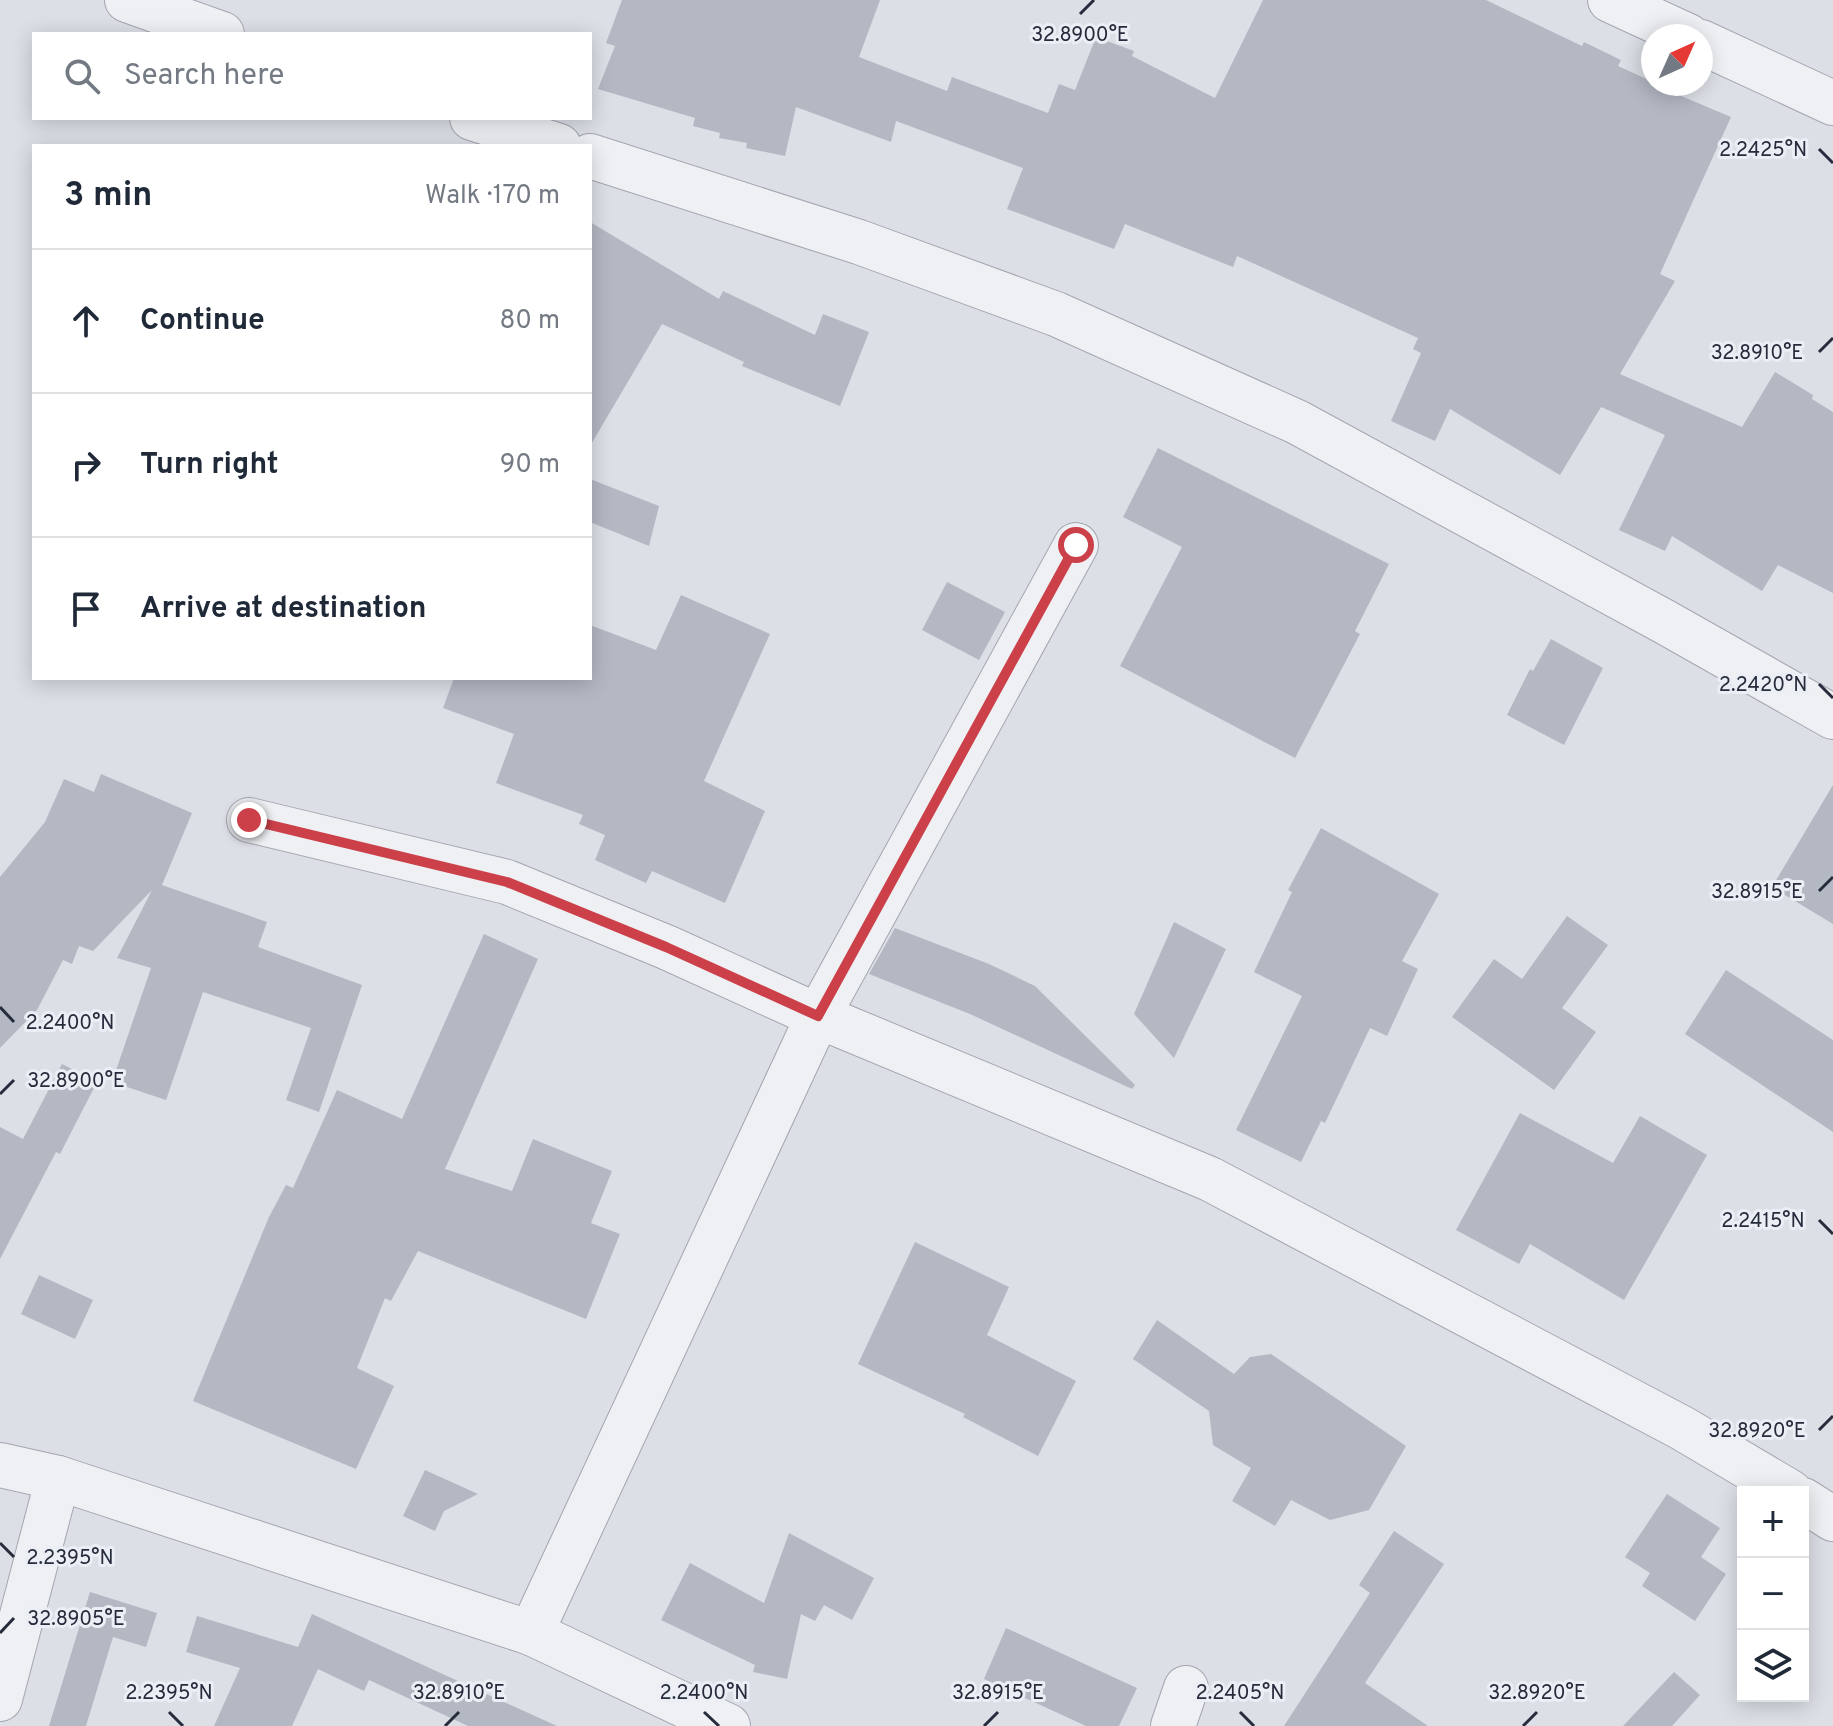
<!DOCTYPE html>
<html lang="en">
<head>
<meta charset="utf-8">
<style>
  :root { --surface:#fff; --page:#f2f2f3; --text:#1f2937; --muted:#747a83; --line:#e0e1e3 }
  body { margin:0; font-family:Overpass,sans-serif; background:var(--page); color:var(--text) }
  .controls { position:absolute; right:24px; bottom:24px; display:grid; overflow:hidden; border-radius:0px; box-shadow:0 4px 20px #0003 }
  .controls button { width:72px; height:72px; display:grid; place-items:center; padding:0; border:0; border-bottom:2px solid var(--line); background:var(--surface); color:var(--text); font:40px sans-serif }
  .compass { position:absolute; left:1641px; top:24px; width:72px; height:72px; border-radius:50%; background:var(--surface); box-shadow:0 4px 20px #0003; rotate:45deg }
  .stop { position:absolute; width:24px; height:24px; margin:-18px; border:6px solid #cc4049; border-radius:50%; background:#fff }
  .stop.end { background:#cc4049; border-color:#fff; box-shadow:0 2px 8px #0008 }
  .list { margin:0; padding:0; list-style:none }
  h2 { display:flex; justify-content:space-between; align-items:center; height:104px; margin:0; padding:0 32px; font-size:34px }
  h2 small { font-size:26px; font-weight:400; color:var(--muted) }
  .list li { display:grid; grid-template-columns:52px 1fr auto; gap:24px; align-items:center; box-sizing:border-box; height:144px; padding:0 32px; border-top:2px solid var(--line) }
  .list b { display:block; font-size:30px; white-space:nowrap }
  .list em { font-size:26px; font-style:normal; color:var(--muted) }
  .icon { flex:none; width:44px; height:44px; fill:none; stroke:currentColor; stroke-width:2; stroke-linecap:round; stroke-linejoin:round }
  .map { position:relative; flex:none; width:1833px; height:1726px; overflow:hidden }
  .search { position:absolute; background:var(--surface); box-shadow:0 4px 20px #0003; left:32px; top:32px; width:560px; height:88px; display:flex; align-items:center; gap:20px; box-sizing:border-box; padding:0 28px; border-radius:0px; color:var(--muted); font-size:30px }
  .panel { position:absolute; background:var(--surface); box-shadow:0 4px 20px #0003; left:32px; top:144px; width:560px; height:536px; border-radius:0px }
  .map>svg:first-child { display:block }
  .building { fill:#b3b8c3 }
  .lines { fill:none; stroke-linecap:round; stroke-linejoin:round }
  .minor-casing { stroke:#a2a6b0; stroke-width:46 }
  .minor { stroke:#eef0f4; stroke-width:44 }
  .route { stroke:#cc4049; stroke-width:10 }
  .ticks { fill:none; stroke:#262c3c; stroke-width:3 }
  .ticks-label { font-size:20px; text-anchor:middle; fill:#262c3c; stroke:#ebeef4; stroke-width:6; stroke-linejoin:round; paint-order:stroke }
</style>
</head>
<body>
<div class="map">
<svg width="1833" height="1726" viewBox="0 0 1833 1726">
  <rect width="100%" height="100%" fill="#dcdfe6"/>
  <g class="building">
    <polygon points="622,0 880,0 859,57 947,91 952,77 1048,113 1059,84 1075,90 1096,37 1134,51 1132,56 1215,98 1263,0 1486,0 1582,46 1584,42 1621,60 1618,66 1653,82 1653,84 1731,117 1660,274 1675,281 1620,374 1742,427 1775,372 1813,395 1812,399 1833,412 1833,593 1778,565 1762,591 1672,536 1665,551 1619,530 1665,435 1601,407 1560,475 1450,409 1435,441 1391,421 1421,353 1413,349 1418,338 1237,256 1233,267 1125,224 1114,249 1007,209 1023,168 896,121 891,142 796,107 785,156 746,148 747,143 719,138 720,133 693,126 695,118 598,89 615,46 606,43"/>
    <polygon points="590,222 719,299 723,291 815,335 823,314 869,332 840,406 742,366 744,362 662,324 590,446"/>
    <polygon points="1158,448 1389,564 1355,631 1360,634 1295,758 1120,666 1182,547 1123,517"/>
    <polygon points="590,479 659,506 649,546 590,522"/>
    <polygon points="947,582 1005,612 979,660 922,630"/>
    <polygon points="681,595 770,634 704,781 765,811 725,903 652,871 646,883 595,860 605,835 579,824 583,815 496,783 514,734 443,708 454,678 590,678 590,625 656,650"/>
    <polygon points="1551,639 1603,668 1564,745 1507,715 1530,669 1533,671"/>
    <polygon points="101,774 192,813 162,885 267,922 258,947 362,985 319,1112 286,1100 311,1028 203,992 166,1100 112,1082 151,968 117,958 152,890 93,951 79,946 72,964 63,960 37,1010 0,1048 0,877 45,822 64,779 94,792"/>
    <polygon points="1833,785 1833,924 1772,887"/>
    <polygon points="1321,828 1439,894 1402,961 1418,969 1387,1036 1370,1028 1325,1123 1321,1121 1301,1162 1236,1130 1302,996 1254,972 1292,892 1288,890"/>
    <polygon points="1567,916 1608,945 1562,1008 1596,1032 1554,1090 1452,1017 1494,959 1522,979"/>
    <polygon points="1174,922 1226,949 1174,1058 1134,1014"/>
    <polygon points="895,928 989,964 1035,986 1135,1085 1132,1089 970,1014 869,974"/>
    <polygon points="484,934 538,959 445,1169 512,1191 533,1139 612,1171 591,1223 620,1234 586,1319 418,1251 391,1301 385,1298 357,1368 394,1386 356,1469 193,1401 269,1217 286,1185 293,1188 337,1090 402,1119"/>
    <polygon points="1726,970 1833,1040 1833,1132 1685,1034"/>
    <polygon points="62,1064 97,1082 60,1154 56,1152 0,1259 0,1127 23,1139"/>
    <polygon points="1520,1113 1613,1163 1640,1116 1707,1155 1624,1300 1530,1244 1519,1264 1456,1230"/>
    <polygon points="915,1242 1009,1287 987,1335 1076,1381 1038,1456 963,1417 965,1414 858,1364"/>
    <polygon points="39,1275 93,1300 75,1339 21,1314"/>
    <polygon points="1157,1320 1234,1374 1250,1357 1271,1354 1406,1446 1369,1510 1330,1520 1291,1500 1275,1526 1232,1501 1251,1468 1213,1445 1209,1411 1133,1359"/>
    <polygon points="425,1470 478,1494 444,1511 435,1531 403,1516"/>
    <polygon points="1667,1494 1720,1528 1701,1557 1726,1574 1695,1621 1642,1586 1650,1573 1625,1557"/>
    <polygon points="1394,1531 1444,1564 1365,1683 1428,1726 1284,1726 1370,1593 1359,1585"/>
    <polygon points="789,1533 874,1578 852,1620 824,1605 815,1621 801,1614 787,1679 753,1672 755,1665 661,1620 690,1563 764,1603"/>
    <polygon points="90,1592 157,1613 146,1647 113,1637 86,1726 49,1726"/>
    <polygon points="312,1614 471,1687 557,1726 468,1726 369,1680 364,1691 318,1669 292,1726 214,1726 240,1668 186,1652 197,1616 298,1647"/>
    <polygon points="1006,1628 1137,1688 1119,1726 1086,1726 984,1679"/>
    <polygon points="1674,1672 1700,1695 1672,1726 1623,1726"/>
  </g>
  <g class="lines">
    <g class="minor-casing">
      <g id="minor">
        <polyline points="127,0 222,34"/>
        <polyline points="1610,0 1688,36"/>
        <polyline points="1701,42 1833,103"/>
        <polyline points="472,118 559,146"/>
        <polyline points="590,156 859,242 1056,314 1297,422 1665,622 1833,717"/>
        <polyline points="249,820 507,882 666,947 818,1016 1210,1179 1682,1428 1790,1492"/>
        <polyline points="0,1465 58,1478 531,1633 728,1726"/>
        <polyline points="1803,1500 1833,1519"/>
        <polyline points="531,1633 818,1016 1076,545"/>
        <polyline points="0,1699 58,1478"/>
        <polyline points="1173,1726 1186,1688"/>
      </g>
    </g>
    <use href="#minor" class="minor"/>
  </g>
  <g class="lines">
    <polyline class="route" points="249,820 507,882 666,947 818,1016 1076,545"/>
  </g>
  <path class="ticks" d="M1080 14 1094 0M1819 149 1833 163M1819 352 1833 338M1819 684 1833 698M1819 891 1833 877M0 1007 14 1022M0 1094 14 1080M1819 1220 1833 1234M1819 1430 1833 1416M0 1543 14 1557M0 1633 14 1618M169 1712 183 1726M704 1712 719 1726M1240 1712 1254 1726M445 1726 459 1712M984 1726 998 1712M1523 1726 1537 1712"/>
  <g class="ticks-label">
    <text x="1080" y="41">32.8900°E</text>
    <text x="1763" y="156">2.2425°N</text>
    <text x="1757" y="359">32.8910°E</text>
    <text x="1763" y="691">2.2420°N</text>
    <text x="1757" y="898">32.8915°E</text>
    <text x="70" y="1029">2.2400°N</text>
    <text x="76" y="1087">32.8900°E</text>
    <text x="1763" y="1227">2.2415°N</text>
    <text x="1757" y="1437">32.8920°E</text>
    <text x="70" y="1564">2.2395°N</text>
    <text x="76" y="1625">32.8905°E</text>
    <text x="169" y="1699">2.2395°N</text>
    <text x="459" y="1699">32.8910°E</text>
    <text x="998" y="1699">32.8915°E</text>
    <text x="1537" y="1699">32.8920°E</text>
    <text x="704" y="1699">2.2400°N</text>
    <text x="1240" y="1699">2.2405°N</text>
  </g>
</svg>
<div class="controls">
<button>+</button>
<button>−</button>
<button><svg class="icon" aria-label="layers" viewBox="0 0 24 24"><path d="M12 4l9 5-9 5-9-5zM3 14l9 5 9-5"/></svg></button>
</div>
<svg class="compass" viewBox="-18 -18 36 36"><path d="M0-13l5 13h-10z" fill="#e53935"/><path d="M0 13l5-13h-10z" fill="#747a83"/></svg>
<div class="stop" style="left:1076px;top:545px"></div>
<div class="stop end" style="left:249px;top:820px"></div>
<div class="search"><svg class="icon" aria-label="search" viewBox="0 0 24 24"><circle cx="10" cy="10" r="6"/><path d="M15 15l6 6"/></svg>Search here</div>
<section class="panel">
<h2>3 min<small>Walk · 170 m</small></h2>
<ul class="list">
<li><svg class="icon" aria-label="ahead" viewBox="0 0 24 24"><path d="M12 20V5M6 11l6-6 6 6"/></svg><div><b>Continue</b></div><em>80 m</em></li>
<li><svg class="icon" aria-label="right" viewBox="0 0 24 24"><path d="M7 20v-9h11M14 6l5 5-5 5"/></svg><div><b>Turn right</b></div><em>90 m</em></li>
<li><svg class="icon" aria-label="arrive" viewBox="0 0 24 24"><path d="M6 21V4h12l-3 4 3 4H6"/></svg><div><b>Arrive at destination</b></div></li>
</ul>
</section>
</div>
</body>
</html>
